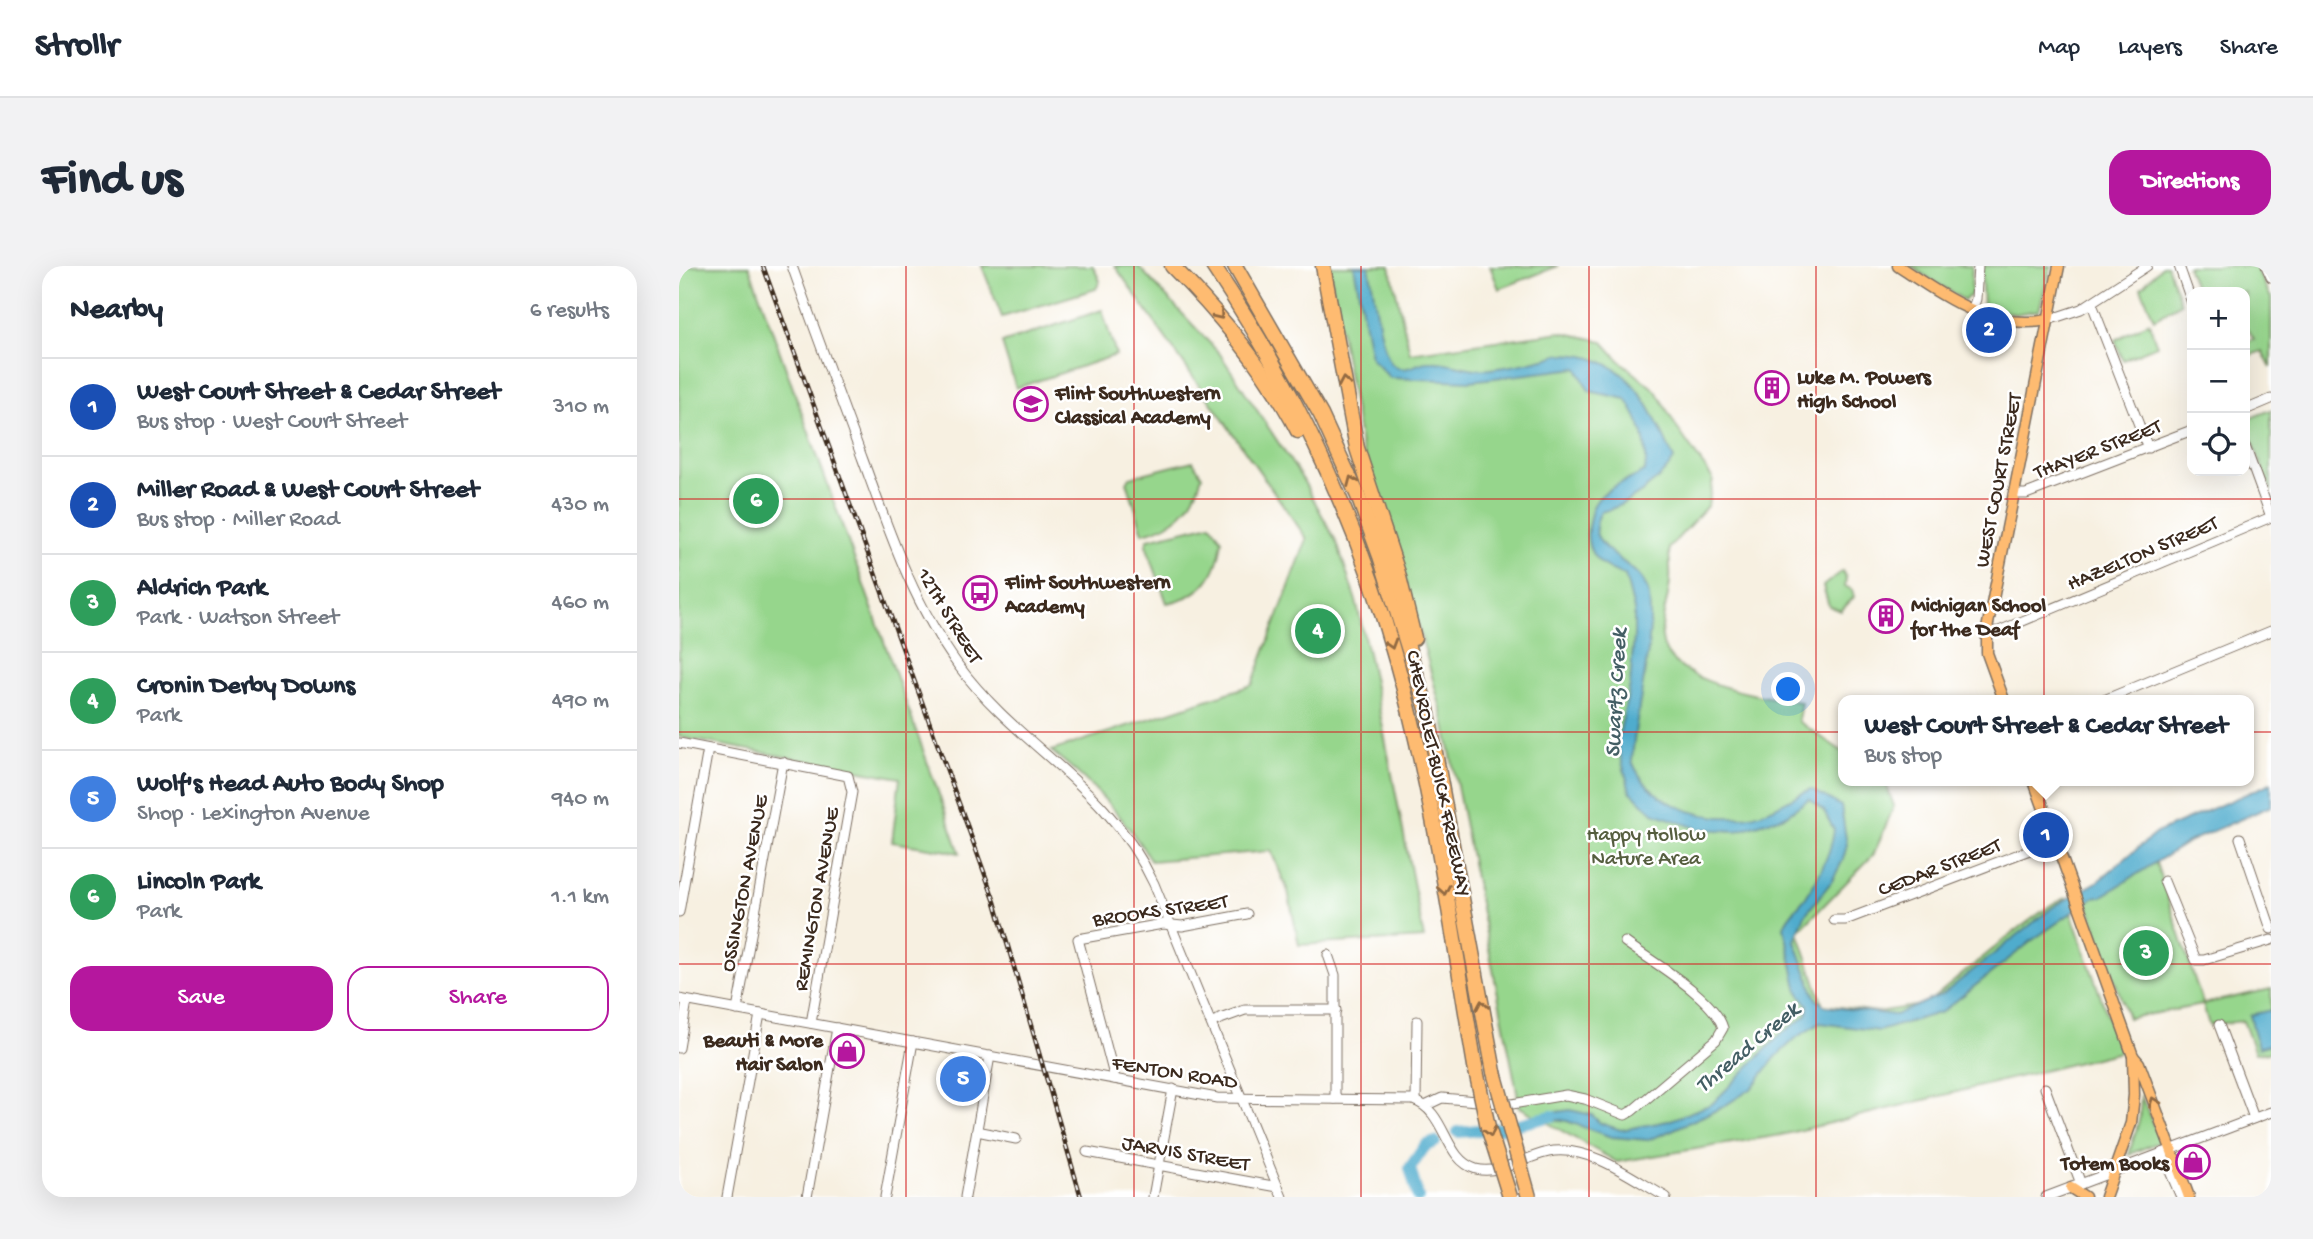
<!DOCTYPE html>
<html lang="en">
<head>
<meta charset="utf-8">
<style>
  :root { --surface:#fff; --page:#f2f2f3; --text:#1f2937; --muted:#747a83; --line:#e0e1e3; --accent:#b5179e }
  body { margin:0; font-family:"Gochi Hand",sans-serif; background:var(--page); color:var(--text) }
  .controls { position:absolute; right:21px; top:21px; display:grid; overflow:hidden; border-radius:14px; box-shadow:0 7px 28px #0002 }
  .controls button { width:63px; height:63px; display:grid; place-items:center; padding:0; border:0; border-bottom:2px solid var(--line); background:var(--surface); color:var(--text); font:35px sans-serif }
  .you { position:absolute; left:1110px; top:424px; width:24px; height:24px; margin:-18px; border:5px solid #fff; border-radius:50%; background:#1a73e8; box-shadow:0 0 0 10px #1a73e833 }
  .badge { display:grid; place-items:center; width:46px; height:46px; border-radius:50%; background:var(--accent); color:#fff; font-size:23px; font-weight:700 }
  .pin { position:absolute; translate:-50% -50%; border:4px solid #fff; box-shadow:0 2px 7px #0006 }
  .popup { position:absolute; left:1159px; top:429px; width:416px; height:91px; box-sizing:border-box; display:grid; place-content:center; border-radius:14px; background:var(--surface); filter:drop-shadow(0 2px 5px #0005); font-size:23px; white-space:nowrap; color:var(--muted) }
  .popup b { font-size:26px; color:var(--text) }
  .popup::after { content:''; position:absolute; left:50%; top:100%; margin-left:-14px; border:14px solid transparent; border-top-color:var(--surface) }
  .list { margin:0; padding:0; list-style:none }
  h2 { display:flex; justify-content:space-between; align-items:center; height:91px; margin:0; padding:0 28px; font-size:30px }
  h2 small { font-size:23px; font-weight:400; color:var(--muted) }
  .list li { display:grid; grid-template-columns:46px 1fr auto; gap:21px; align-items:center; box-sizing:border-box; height:98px; padding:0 28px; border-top:2px solid var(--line) }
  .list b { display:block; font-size:26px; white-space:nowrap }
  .list p { margin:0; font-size:23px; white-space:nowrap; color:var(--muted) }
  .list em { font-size:23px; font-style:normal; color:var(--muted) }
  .actions { display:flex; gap:14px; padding:21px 28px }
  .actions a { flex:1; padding:16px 0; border:2px solid var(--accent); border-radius:21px; text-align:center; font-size:24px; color:var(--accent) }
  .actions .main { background:var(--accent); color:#fff }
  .icon { flex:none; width:38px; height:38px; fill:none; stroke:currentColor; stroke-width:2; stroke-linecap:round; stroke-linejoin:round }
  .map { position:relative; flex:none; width:1592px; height:931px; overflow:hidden; border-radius:21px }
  header { display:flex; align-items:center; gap:42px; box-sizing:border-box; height:98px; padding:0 35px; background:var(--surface); border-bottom:2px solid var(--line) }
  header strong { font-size:33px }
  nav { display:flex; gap:38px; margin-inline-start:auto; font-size:24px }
  .intro { display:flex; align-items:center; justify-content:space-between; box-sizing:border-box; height:168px; padding:0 42px }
  h1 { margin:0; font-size:49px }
  .button { padding:18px 32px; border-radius:21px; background:var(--accent); color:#fff; font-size:24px; font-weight:700 }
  main { display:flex; gap:42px; padding:0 42px }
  aside { flex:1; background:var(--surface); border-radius:21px; box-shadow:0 7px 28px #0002 }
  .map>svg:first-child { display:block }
  .green { fill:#96d68c; stroke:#688055; stroke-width:2 }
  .water { fill:#4faccd; stroke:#456b76; stroke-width:2 }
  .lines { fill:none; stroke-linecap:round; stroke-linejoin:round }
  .river { stroke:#4faccd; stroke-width:12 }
  .minor-casing { stroke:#7d6f62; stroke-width:11 }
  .major-casing { stroke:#7d6f62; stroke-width:13 }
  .highway-casing { stroke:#7d6f62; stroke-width:17 }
  .minor { stroke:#fff; stroke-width:9 }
  .major { stroke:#febb71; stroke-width:10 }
  .highway { stroke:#febb71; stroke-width:14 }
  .rail-casing { stroke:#3b2a1e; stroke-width:4.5 }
  .rail { stroke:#fff; stroke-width:2; stroke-dasharray:5; stroke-linecap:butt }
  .highway-bridge-casing { stroke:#7d6f62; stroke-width:17; stroke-linecap:butt }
  .highway-bridge { stroke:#febb71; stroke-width:14 }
  .oneway { stroke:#936b43 }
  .grid { fill:none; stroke:#d62828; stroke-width:2; stroke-opacity:0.55 }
  .labels { text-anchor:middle; stroke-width:5; stroke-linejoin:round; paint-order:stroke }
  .poi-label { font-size:21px; font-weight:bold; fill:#3b2a1e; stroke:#fff; text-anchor:start }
  .street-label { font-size:21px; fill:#3b2a1e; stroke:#fff }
  .park-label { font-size:21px; fill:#565e3f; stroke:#fff }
  .water-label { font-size:23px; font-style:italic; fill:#435e64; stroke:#fff }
</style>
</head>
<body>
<header>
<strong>Strollr</strong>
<nav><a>Map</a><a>Layers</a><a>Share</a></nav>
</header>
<div class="intro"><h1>Find us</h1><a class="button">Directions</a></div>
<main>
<aside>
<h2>Nearby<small>6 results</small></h2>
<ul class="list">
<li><span class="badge" style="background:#1a4fb4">1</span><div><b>West Court Street &amp; Cedar Street</b><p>Bus stop · West Court Street</p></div><em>310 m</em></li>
<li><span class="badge" style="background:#1a4fb4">2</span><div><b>Miller Road &amp; West Court Street</b><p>Bus stop · Miller Road</p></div><em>430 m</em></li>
<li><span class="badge" style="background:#2e9e5b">3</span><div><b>Aldrich Park</b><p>Park · Watson Street</p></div><em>460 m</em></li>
<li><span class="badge" style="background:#2e9e5b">4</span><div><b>Cronin Derby Downs</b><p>Park</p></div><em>490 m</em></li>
<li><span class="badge" style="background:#3f7fe0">5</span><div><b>Wolf's Head Auto Body Shop</b><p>Shop · Lexington Avenue</p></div><em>940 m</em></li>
<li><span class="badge" style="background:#2e9e5b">6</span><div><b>Lincoln Park</b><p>Park</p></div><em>1.1 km</em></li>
</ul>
<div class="actions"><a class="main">Save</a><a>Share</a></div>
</aside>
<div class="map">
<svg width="1592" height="931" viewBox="0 0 1592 931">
  <rect width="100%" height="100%" fill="#fff"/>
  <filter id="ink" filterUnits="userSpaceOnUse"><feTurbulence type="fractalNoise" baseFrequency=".0143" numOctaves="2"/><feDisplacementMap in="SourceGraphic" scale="14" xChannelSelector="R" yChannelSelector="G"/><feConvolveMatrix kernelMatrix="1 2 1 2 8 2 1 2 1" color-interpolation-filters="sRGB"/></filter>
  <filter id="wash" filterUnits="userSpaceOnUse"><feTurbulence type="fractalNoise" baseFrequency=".00686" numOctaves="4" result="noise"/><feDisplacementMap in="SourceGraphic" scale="28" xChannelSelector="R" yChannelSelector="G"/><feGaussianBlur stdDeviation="1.57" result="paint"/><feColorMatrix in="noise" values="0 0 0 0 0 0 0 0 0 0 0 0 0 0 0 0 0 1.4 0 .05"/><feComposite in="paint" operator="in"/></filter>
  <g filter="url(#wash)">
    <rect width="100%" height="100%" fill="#f7f0e1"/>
    <g class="green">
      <polygon points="0,0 70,0 281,587 213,576 221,512 0,471"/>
      <polygon points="303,0 414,0 421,15 417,23 323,51"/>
      <path d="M436 0H459L541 88 624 214 658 277 677 335 691 396 745 672 620 679 609 625 592 585 472 595C445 550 413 517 372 485L573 419 628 273Z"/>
      <path d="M650 0H711L731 87 882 66 923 75 941 95 977 125 998 162 1034 213 1029 239 990 282C990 293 992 304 991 314 990 334 981 351 983 372 986 417 1088 432 1122 436L1119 455 1164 486V515H1206L1215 540 1195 588 1119 666 1144 739 1199 746 1247 738 1331 669 1373 638 1387 632 1441 786 1102 869 938 896 841 841 765 454 725 308 682 180Z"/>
      <polygon points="811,0 879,0 820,23"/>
      <polygon points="1231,0 1293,0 1292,29 1285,34"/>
      <polygon points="1302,0 1372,0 1360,44 1336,48 1304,41"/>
      <polygon points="1483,0 1488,0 1502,37 1475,53 1462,22"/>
      <polygon points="1508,0 1576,0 1592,32 1592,102 1583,85 1566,91 1566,76 1575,73 1566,58 1566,26 1518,26"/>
      <polygon points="423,44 437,89 337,122 323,77"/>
      <polygon points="1470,56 1478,80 1444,94 1436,74"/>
      <polygon points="1592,144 1592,226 1566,154"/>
      <path d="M514 195 523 210C514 242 497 260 464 267L448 216 451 211Z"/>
      <path d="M532 258 543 274C539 309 524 330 488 337L467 279 469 273Z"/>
      <polygon points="1163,305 1167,311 1166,320 1173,324 1175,331 1162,345 1150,340 1144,320"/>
      <polygon points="1475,591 1524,738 1592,723 1592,786 1576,787 1564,755 1530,759 1524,739 1449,752 1408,636"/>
      <polygon points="1462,829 1481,876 1450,888 1461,851"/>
    </g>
    <g class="water">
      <path d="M675 0H690C694 20 702 86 713 98 725 109 736 97 748 96 769 93 789 106 811 103 829 101 850 97 869 92 874 91 878 88 883 88 952 88 971 141 995 193 982 215 946 241 922 246 898 287 965 292 970 330 976 383 956 442 953 495 970 537 1019 554 1062 551 1087 550 1110 532 1132 523L1162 540 1168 579 1164 594 1153 615 1126 649 1116 675 1137 733 1146 740 1216 749 1264 728 1374 641 1418 616 1477 567 1592 517V540L1509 576 1422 631 1414 632 1355 673 1263 746 1200 765 1141 757 1117 772 1097 791 1072 823 1042 842 982 869 968 874 932 871 885 854 865 855 855 849 891 844 913 849 921 857 942 864 989 855 1033 838 1102 768 1128 749 1129 739 1119 726 1105 661C1108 649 1120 641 1127 631 1140 611 1152 588 1155 564L1145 545 1130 533 1106 550 1058 565 1020 563 974 547 951 525 938 478 951 419 955 369V344L946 309C916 300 903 283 911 252 913 242 915 236 923 229 936 217 951 215 966 205 970 178 962 156 947 133L910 125 898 102 791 115 711 112 692 92Z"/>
      <polygon points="1592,744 1592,778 1579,782 1571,749"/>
    </g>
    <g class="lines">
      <g class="river">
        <polyline points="779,866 823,862 873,850"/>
        <polyline points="739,931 731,902 746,880 756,876"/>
      </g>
    </g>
  </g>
  <g filter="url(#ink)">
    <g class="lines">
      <g class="minor-casing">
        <g id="minor">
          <path d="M113 0C136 65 160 129 184 194 210 265 234 337 279 399 342 484 428 517 475 618L603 931"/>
          <polyline points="1500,0 1513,37"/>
          <polyline points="1587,0 1592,11"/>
          <polyline points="1413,38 1469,182"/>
          <polyline points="1293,45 1297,33 1299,0"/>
          <polyline points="1369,54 1402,43 1468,0"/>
          <polyline points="1566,144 1592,133"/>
          <polyline points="1566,180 1592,251"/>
          <polyline points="1334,228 1347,228 1513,164"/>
          <polyline points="1308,366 1320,365 1592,251"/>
          <polyline points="1425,434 1592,365"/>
          <polyline points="0,477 169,510 173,526 132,757"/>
          <polyline points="1561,572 1592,663"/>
          <polyline points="1485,615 1517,694 1525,694 1592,674"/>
          <polyline points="0,646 29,483"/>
          <polyline points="1155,654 1166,654 1377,574"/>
          <polyline points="649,689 656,709 656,833"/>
          <path d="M0 733 538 832 734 834C768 845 764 893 797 903 821 910 850 888 875 885 914 881 954 913 987 931"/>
          <polyline points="58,744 104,496"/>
          <polyline points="533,756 566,744 657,744"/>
          <polyline points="1540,759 1575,852"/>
          <polyline points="0,782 8,735"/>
          <polyline points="436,813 399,673 484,658 503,660 568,648"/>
          <polyline points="1366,822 1402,918"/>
          <polyline points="737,835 738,755"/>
          <path d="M746 840 763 832 833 838 887 829 906 833 946 849 953 845 1037 774 1044 762C1035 731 973 696 946 676"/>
          <polyline points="298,865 337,873"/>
          <polyline points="408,886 599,921"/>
          <polyline points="1483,887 1502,931"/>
          <polyline points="48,931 81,748"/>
          <polyline points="128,931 158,762"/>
          <polyline points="206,931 234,776"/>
          <polyline points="286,931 311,790"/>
          <polyline points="474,931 494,823"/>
          <polyline points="1367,931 1592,846"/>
        </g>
      </g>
      <g class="major-casing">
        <g id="major">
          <path d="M1219 0C1265 30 1311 65 1369 54"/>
          <polyline points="1325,434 1308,387 1308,363 1380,0"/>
          <polyline points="1355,515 1454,790 1460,797 1510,931"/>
          <polyline points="1392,922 1406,931"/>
          <polyline points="1426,931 1452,857 1455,829 1454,790"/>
        </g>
      </g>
      <g class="highway-casing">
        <g id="highway">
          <path d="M493 0C542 49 587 103 619 165"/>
          <path d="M534 0C616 122 679 256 718 398 755 529 773 666 796 800"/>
          <polyline points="556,0 642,149 679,230 701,290 748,443 815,806"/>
          <polyline points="644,0 678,182 719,307 735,372"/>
        </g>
      </g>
      <use href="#minor" class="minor"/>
      <use href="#major" class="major"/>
      <use href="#highway" class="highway"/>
      <g class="rail-casing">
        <polyline id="rail" points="84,0 316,636 402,931"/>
      </g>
      <use href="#rail" class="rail"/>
      <g class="highway-bridge-casing">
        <g id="highway-bridge">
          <polyline points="796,800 809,861 831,931"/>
          <polyline points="815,806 850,931"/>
        </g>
      </g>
      <use href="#highway-bridge" class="highway-bridge"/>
    </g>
    <defs><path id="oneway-chevron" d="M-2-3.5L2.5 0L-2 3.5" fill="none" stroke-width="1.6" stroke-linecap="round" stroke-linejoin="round" transform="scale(1.75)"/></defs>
    <g class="oneway">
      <use href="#oneway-chevron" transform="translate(540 49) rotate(51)"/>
      <use href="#oneway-chevron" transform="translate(665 116) rotate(-100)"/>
      <use href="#oneway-chevron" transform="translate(673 215) rotate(-113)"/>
      <use href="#oneway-chevron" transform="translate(712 378) rotate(73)"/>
      <use href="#oneway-chevron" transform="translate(765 624) rotate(80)"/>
      <use href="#oneway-chevron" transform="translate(803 739) rotate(-100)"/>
      <use href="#oneway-chevron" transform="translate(1475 836) rotate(-111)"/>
      <use href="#oneway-chevron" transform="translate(811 866) rotate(75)"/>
    </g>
  </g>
  <path class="grid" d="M227 0V931M455 0V931M682 0V931M910 0V931M1137 0V931M1365 0V931M0 233H1592M0 466H1592M0 698H1592"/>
  <defs>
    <g id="building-ring" transform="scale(1.75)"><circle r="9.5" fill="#fff" stroke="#b5179e" stroke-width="1.5"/><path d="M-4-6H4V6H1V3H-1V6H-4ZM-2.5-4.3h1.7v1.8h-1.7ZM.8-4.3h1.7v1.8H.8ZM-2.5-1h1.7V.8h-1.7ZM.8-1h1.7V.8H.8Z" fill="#b5179e"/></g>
    <g id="school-ring" transform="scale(1.75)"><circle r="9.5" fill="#fff" stroke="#b5179e" stroke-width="1.5"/><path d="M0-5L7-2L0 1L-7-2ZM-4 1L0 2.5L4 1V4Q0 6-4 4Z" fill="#b5179e"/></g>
    <g id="bus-ring" transform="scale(1.75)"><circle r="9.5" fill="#fff" stroke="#b5179e" stroke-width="1.5"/><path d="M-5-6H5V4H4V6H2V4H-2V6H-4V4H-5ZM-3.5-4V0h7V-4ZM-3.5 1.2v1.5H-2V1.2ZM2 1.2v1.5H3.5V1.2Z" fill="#b5179e"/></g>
    <g id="shop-ring" transform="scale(1.75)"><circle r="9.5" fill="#fff" stroke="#b5179e" stroke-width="1.5"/><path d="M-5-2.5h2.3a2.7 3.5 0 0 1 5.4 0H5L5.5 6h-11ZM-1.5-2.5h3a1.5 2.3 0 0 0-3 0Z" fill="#b5179e"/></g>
  </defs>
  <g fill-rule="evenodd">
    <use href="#building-ring" x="1093" y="122"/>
    <use href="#school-ring" x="352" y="138"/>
    <use href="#bus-ring" x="301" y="327"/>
    <use href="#building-ring" x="1207" y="350"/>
    <use href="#shop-ring" x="168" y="785"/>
    <use href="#shop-ring" x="1514" y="896"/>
  </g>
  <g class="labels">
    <g class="poi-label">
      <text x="1118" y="117">Luke M. Powers<tspan x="1118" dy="24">High School</tspan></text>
      <text x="376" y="133">Flint Southwestern<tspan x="376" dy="24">Classical Academy</tspan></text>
      <text x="326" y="322">Flint Southwestern<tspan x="326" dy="24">Academy</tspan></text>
      <text x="1232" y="345">Michigan School<tspan x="1232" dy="24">for the Deaf</tspan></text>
      <text x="144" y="780" text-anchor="end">Beauti &amp; More<tspan x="144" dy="24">Hair Salon</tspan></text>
      <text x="1490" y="903" text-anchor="end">Totem Books</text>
    </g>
    <g class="street-label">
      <text transform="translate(1418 182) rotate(-21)" y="7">THAYER STREET</text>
      <text transform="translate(1318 214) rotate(-79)" y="7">WEST COURT STREET</text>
      <text transform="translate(1463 286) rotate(-23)" y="7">HAZELTON STREET</text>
      <text transform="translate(272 349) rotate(59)" y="7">12TH STREET</text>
      <text transform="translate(761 507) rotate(78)" y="7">CHEVROLET-BUICK FREEWAY</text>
      <text transform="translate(1260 600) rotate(-21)" y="7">CEDAR STREET</text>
      <text transform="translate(64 617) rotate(-79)" y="7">OSSINGTON AVENUE</text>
      <text transform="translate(136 633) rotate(-80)" y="7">REMINGTON AVENUE</text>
      <text transform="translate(481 643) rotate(-8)" y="7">BROOKS STREET</text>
      <text transform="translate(496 805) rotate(9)" y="7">FENTON ROAD</text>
      <text transform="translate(507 886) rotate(10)" y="7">JARVIS STREET</text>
    </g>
    <g class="park-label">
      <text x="967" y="574">Happy Hollow<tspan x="967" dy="24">Nature Area</tspan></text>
    </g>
    <g class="water-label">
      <text transform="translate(935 427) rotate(-87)" y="8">Swartz Creek</text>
      <text transform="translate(1067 780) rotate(-40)" y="8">Thread Creek</text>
    </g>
  </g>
</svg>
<div class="controls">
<button>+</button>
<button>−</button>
<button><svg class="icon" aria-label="locate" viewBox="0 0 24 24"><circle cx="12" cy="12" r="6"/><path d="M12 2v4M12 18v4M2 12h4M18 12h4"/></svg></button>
</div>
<div class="you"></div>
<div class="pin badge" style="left:1367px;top:569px;background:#1a4fb4">1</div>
<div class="popup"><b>West Court Street &amp; Cedar Street</b>Bus stop</div>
<div class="pin badge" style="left:1310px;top:64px;background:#1a4fb4">2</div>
<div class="pin badge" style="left:1467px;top:687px;background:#2e9e5b">3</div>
<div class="pin badge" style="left:639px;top:365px;background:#2e9e5b">4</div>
<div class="pin badge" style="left:284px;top:813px;background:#3f7fe0">5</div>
<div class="pin badge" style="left:77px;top:235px;background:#2e9e5b">6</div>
</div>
</main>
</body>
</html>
